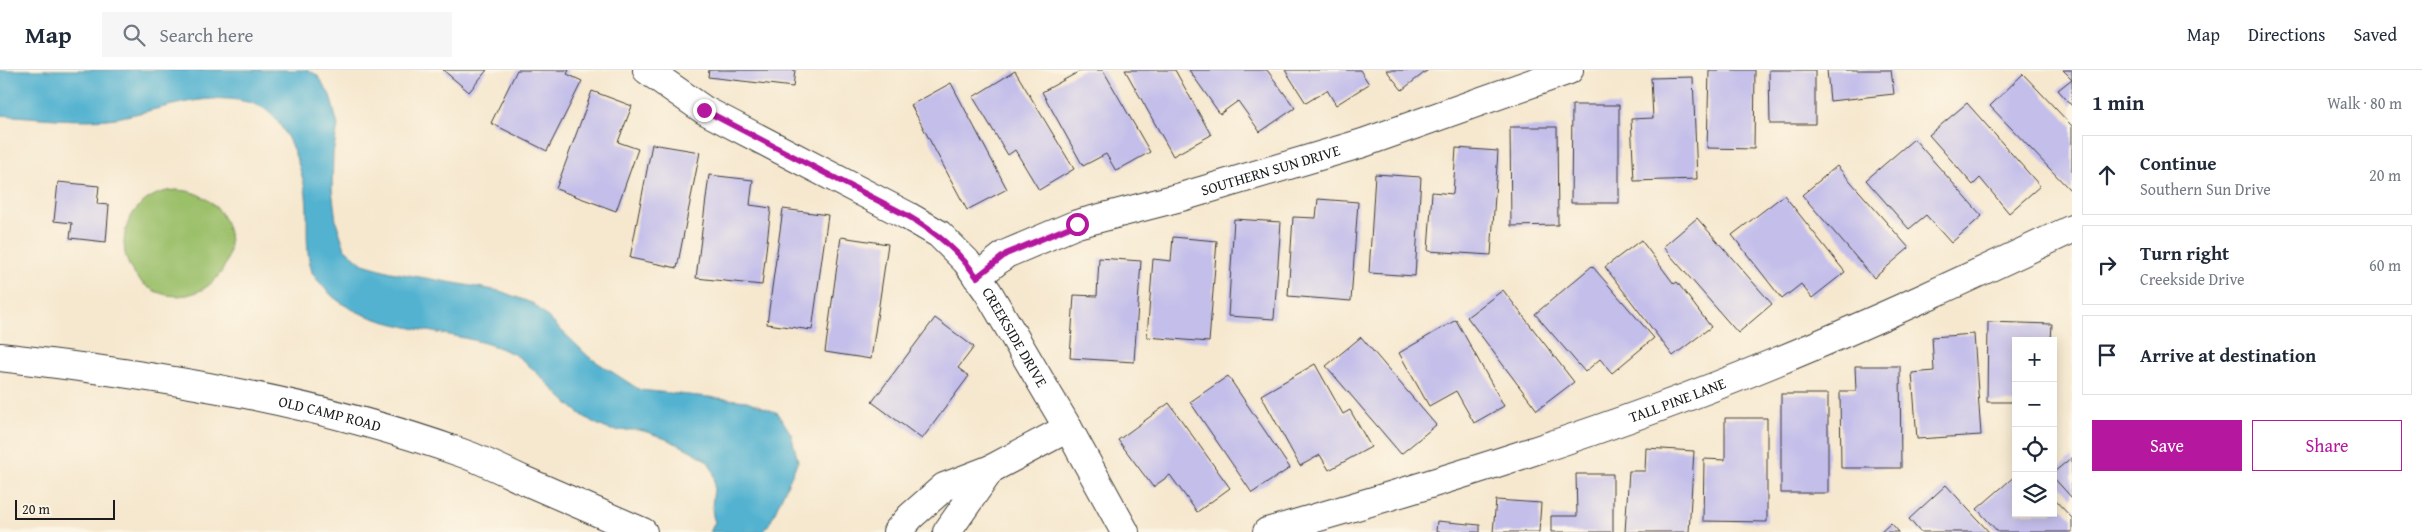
<!DOCTYPE html>
<html lang="en">
<head>
<meta charset="utf-8">
<style>
  :root { --surface:#fff; --page:#f6f6f7; --text:#1f2937; --muted:#747a83; --line:#e0e1e3; --accent:#b5179e }
  body { margin:0; font-family:"Gentium Book Plus",serif; background:var(--page); color:var(--text) }
  .controls { position:absolute; right:15px; bottom:15px; display:grid; overflow:hidden; border-radius:0px; box-shadow:0 2px 12px #0003 }
  .controls button { width:45px; height:45px; display:grid; place-items:center; padding:0; border:0; border-bottom:1px solid var(--line); background:var(--surface); color:var(--text); font:25px sans-serif }
  .scale { position:absolute; left:15px; bottom:12px; width:100px; box-sizing:border-box; padding-left:5px; border:2px solid #1c1c1c; border-top:0; font-size:14px; line-height:18px; white-space:nowrap; color:#1c1c1c; -webkit-text-stroke:4px #fcf5e5; paint-order:stroke }
  .stop { position:absolute; width:15px; height:15px; margin:-11px; border:4px solid #b5179e; border-radius:50%; background:#fff }
  .stop.end { background:#b5179e; border-color:#fff; box-shadow:0 1px 5px #0008 }
  .list { margin:0; padding:0; list-style:none }
  h2 { display:flex; justify-content:space-between; align-items:center; height:65px; margin:0; padding:0 20px; font-size:21px }
  h2 small { font-size:16px; font-weight:400; color:var(--muted) }
  .list li { display:grid; grid-template-columns:32px 1fr auto; gap:15px; align-items:center; box-sizing:border-box; height:80px; margin:0 10px 10px; padding:0 10px; border:1px solid var(--line); border-radius:0px }
  .list b { display:block; font-size:19px; white-space:nowrap }
  .list p { margin:0; font-size:16px; white-space:nowrap; color:var(--muted) }
  .list em { font-size:16px; font-style:normal; color:var(--muted) }
  .actions { display:flex; gap:10px; padding:15px 20px }
  .actions a { flex:1; padding:11px 0; border:1px solid var(--accent); border-radius:0px; text-align:center; font-size:18px; color:var(--accent) }
  .actions .main { background:var(--accent); color:#fff }
  .icon { flex:none; width:28px; height:28px; fill:none; stroke:currentColor; stroke-width:2; stroke-linecap:round; stroke-linejoin:round }
  .map { position:relative; flex:none; width:2072px; height:462px; overflow:hidden }
  header { display:flex; align-items:center; gap:30px; box-sizing:border-box; height:70px; padding:0 25px; background:var(--surface); border-bottom:1px solid var(--line) }
  header strong { font-size:24px }
  nav { display:flex; gap:28px; margin-inline-start:auto; font-size:18px }
  .search { width:350px; height:45px; background:var(--page); display:flex; align-items:center; gap:12px; box-sizing:border-box; padding:0 18px; border-radius:0px; color:var(--muted); font-size:19px }
  main { display:flex }
  aside { flex:1; background:var(--surface) }
  .map>svg:first-child { display:block }
  .green { fill:#9bc06b; stroke:#5c6e44 }
  .water { fill:#52b2d0; stroke:#376776 }
  .building { fill:#c3beea }
  .lines { fill:none; stroke-linecap:round; stroke-linejoin:round }
  .minor-casing { stroke:#3d3b37; stroke-width:30 }
  .minor { stroke:#fff; stroke-width:28 }
  .route { stroke:#b5179e; stroke-width:6 }
  .labels { text-anchor:middle; stroke-width:4; stroke-linejoin:round; paint-order:stroke }
  .street-label { font-size:15px; fill:#1c1c1c; stroke:#fcf5e5 }
</style>
</head>
<body>
<header>
<strong>Map</strong>
<div class="search"><svg class="icon" aria-label="search" viewBox="0 0 24 24"><circle cx="10" cy="10" r="6"/><path d="M15 15l6 6"/></svg>Search here</div>
<nav><a>Map</a><a>Directions</a><a>Saved</a></nav>
</header>
<main>
<div class="map">
<svg width="2072" height="462" viewBox="0 0 2072 462">
  <rect width="100%" height="100%" fill="#fcf5e5"/>
  <filter id="ink" filterUnits="userSpaceOnUse"><feTurbulence type="fractalNoise" baseFrequency=".02" numOctaves="2"/><feDisplacementMap in="SourceGraphic" scale="10" xChannelSelector="R" yChannelSelector="G"/><feConvolveMatrix kernelMatrix="1 2 1 2 8 2 1 2 1" color-interpolation-filters="sRGB"/></filter>
  <filter id="wash" filterUnits="userSpaceOnUse"><feTurbulence type="fractalNoise" baseFrequency=".0096" numOctaves="4" result="noise"/><feDisplacementMap in="SourceGraphic" scale="20" xChannelSelector="R" yChannelSelector="G"/><feGaussianBlur stdDeviation="1.12" result="paint"/><feColorMatrix in="noise" values="0 0 0 0 0 0 0 0 0 0 0 0 0 0 0 0 0 1.4 0 .05"/><feComposite in="paint" operator="in"/></filter>
  <g filter="url(#wash)">
    <rect width="100%" height="100%" fill="#f6e8cf"/>
    <circle class="green" cx="177" cy="173" r="53"/>
    <path class="water" d="M0 0H308L317 5 330 25 338 56 333 84 332 119 336 151 345 179 363 194 391 202 500 221 534 234 589 287 640 320 747 331 778 343 791 364 798 391 770 453 762 462H710L715 452C706 431 723 411 708 392 700 383 651 361 638 360 627 359 616 363 605 358 569 343 549 311 520 288 513 283 502 279 494 276 446 259 363 260 327 221 322 215 315 208 312 202 304 178 309 150 306 125 302 98 285 45 257 35 211 18 162 40 116 48 82 53 34 47 0 45Z"/>
    <g id="blocks">
      <g class="building">
        <polygon points="443,0 487,0 469,22"/>
        <polygon points="517,0 569,0 567,4 582,11 547,81 491,53"/>
        <polygon points="709,0 795,0 793,17 708,7"/>
        <polygon points="1082,0 1103,0 1150,82 1116,101 1106,84 1083,96 1042,22"/>
        <polygon points="1125,0 1175,0 1211,65 1173,86"/>
        <polygon points="1189,0 1267,0 1295,38 1260,62 1238,31 1220,44"/>
        <polygon points="1285,0 1360,0 1369,14 1336,35 1327,20 1306,33"/>
        <polygon points="1386,0 1428,0 1402,20"/>
        <polygon points="1709,0 1755,0 1754,79 1707,78"/>
        <polygon points="1769,0 1815,0 1815,54 1770,54"/>
        <polygon points="1827,0 1891,0 1894,24 1830,31"/>
        <polygon points="2063,0 2072,0 2072,36 2058,20 2072,9"/>
        <polygon points="1015,1 1074,99 1039,120 1015,80 1008,85 973,27"/>
        <polygon points="2023,4 2072,56 2072,118 2070,120 1990,36"/>
        <polygon points="1693,7 1697,109 1634,111 1631,49 1653,48 1651,8"/>
        <polygon points="951,13 1007,119 967,140 911,35"/>
        <polygon points="592,21 632,36 618,72 638,79 616,141 556,119"/>
        <polygon points="1967,33 2040,116 2009,143 1980,108 1973,115 1929,65"/>
        <polygon points="1572,35 1619,35 1619,133 1571,133"/>
        <polygon points="1510,57 1557,57 1558,155 1511,156"/>
        <polygon points="1914,69 1982,146 1951,173 1926,145 1909,159 1866,110"/>
        <polygon points="652,74 700,82 677,198 630,188"/>
        <polygon points="1456,78 1498,81 1491,185 1428,181 1432,122 1453,124"/>
        <polygon points="1837,96 1909,178 1874,208 1802,125"/>
        <polygon points="1375,104 1421,107 1415,206 1369,203"/>
        <polygon points="709,105 753,110 750,135 771,138 762,215 696,208"/>
        <polygon points="58,112 99,116 97,134 109,135 106,172 70,168 72,153 54,151"/>
        <polygon points="1784,125 1845,202 1812,228 1801,214 1782,229 1732,165"/>
        <polygon points="1318,129 1358,132 1351,231 1288,226 1293,147 1316,148"/>
        <polygon points="783,139 828,145 812,260 767,254"/>
        <polygon points="1697,148 1772,234 1738,263 1663,177"/>
        <polygon points="1234,149 1281,152 1274,249 1228,246"/>
        <polygon points="841,167 888,174 871,289 825,282"/>
        <polygon points="1173,167 1217,171 1209,272 1147,267 1153,189 1171,191"/>
        <polygon points="1641,170 1674,214 1677,212 1711,257 1673,286 1605,197"/>
        <polygon points="1099,188 1141,191 1134,292 1070,288 1074,225 1097,226"/>
        <polygon points="1592,196 1654,268 1612,303 1600,289 1585,302 1535,244"/>
        <polygon points="1503,220 1574,312 1537,340 1467,247"/>
        <polygon points="935,248 974,277 958,298 969,306 922,369 872,332"/>
        <polygon points="1456,250 1504,336 1474,353 1456,321 1429,336 1399,283"/>
        <polygon points="1988,252 2052,254 2051,271 2016,271 2016,332 1987,332"/>
        <polygon points="1974,264 1981,365 1917,369 1912,303 1934,301 1932,267"/>
        <polygon points="1361,267 1436,355 1401,384 1326,296"/>
        <polygon points="1315,294 1343,344 1350,340 1371,377 1329,400 1320,385 1300,396 1261,325"/>
        <polygon points="1855,296 1900,296 1901,398 1841,398 1840,321 1856,321"/>
        <polygon points="1228,306 1290,398 1252,423 1190,332"/>
        <rect x="1781" y="324" width="47" height="99"/>
        <polygon points="1169,333 1230,418 1197,442 1170,405 1153,417 1118,370"/>
        <polygon points="1725,348 1767,348 1767,452 1703,451 1704,389 1725,390"/>
        <polygon points="1646,378 1694,381 1689,462 1625,462 1629,401 1645,401"/>
        <polygon points="2072,387 2072,428 2053,407 2053,403"/>
        <polygon points="1576,404 1613,404 1613,462 1551,462 1551,446 1577,446"/>
        <polygon points="2016,405 2016,443 2053,443 2053,428 2072,448 2072,462 1998,462 1977,439"/>
        <polygon points="1946,415 1989,462 1920,462 1909,449"/>
        <polygon points="1496,430 1541,433 1539,462 1493,462"/>
        <polygon points="1437,451 1480,455 1480,462 1436,462"/>
        <polygon points="1891,453 1899,462 1881,462"/>
      </g>
    </g>
  </g>
  <g filter="url(#ink)">
    <use href="#blocks" fill-opacity="0" stroke="#3d3b37" stroke-width="1"/>
    <g class="lines">
      <g class="minor-casing">
        <g id="minor">
          <path id="s1" d="M647 0 704 40 908 146 939 164 966 191 988 222 1068 358 1125 462"/>
          <path id="s2" d="M977 207 1006 184 1077 154 1181 127 1363 73 1569 0"/>
          <path id="s3" d="M0 287C156 305 314 330 462 383 482 390 502 400 521 409 562 427 602 444 643 462"/>
          <polyline points="897,462 911,446 944,417 991,399 1068,358"/>
          <polyline points="947,462 991,399"/>
          <path id="s4" d="M1267 462C1439 413 1611 360 1776 292 1876 251 1974 205 2072 159"/>
        </g>
      </g>
      <use href="#minor" class="minor"/>
    </g>
  </g>
  <g class="lines" filter="url(#ink)">
    <path class="route" d="M704 40 908 146C937 163 957 180 977 207L1006 184 1077 154"/>
  </g>
  <g class="labels">
    <g class="street-label">
      <text dy="5" stroke="none"><textPath href="#s2" startOffset="315">SOUTHERN SUN DRIVE</textPath></text>
      <text dy="5" stroke="none"><textPath href="#s1" startOffset="464">CREEKSIDE DRIVE</textPath></text>
      <text dy="5" stroke="none"><textPath href="#s4" startOffset="431">TALL PINE LANE</textPath></text>
      <text dy="5" stroke="none"><textPath href="#s3" startOffset="335">OLD CAMP ROAD</textPath></text>
    </g>
  </g>
</svg>
<div class="controls">
<button>+</button>
<button>−</button>
<button><svg class="icon" aria-label="locate" viewBox="0 0 24 24"><circle cx="12" cy="12" r="6"/><path d="M12 2v4M12 18v4M2 12h4M18 12h4"/></svg></button>
<button><svg class="icon" aria-label="layers" viewBox="0 0 24 24"><path d="M12 4l9 5-9 5-9-5zM3 14l9 5 9-5"/></svg></button>
</div>
<div class="scale">20 m</div>
<div class="stop" style="left:1077px;top:154px"></div>
<div class="stop end" style="left:704px;top:40px"></div>
</div>
<aside>
<h2>1 min<small>Walk · 80 m</small></h2>
<ul class="list">
<li><svg class="icon" aria-label="ahead" viewBox="0 0 24 24"><path d="M12 20V5M6 11l6-6 6 6"/></svg><div><b>Continue</b><p>Southern Sun Drive</p></div><em>20 m</em></li>
<li><svg class="icon" aria-label="right" viewBox="0 0 24 24"><path d="M7 20v-9h11M14 6l5 5-5 5"/></svg><div><b>Turn right</b><p>Creekside Drive</p></div><em>60 m</em></li>
<li><svg class="icon" aria-label="arrive" viewBox="0 0 24 24"><path d="M6 21V4h12l-3 4 3 4H6"/></svg><div><b>Arrive at destination</b></div></li>
</ul>
<div class="actions"><a class="main">Save</a><a>Share</a></div>
</aside>
</main>
</body>
</html>
